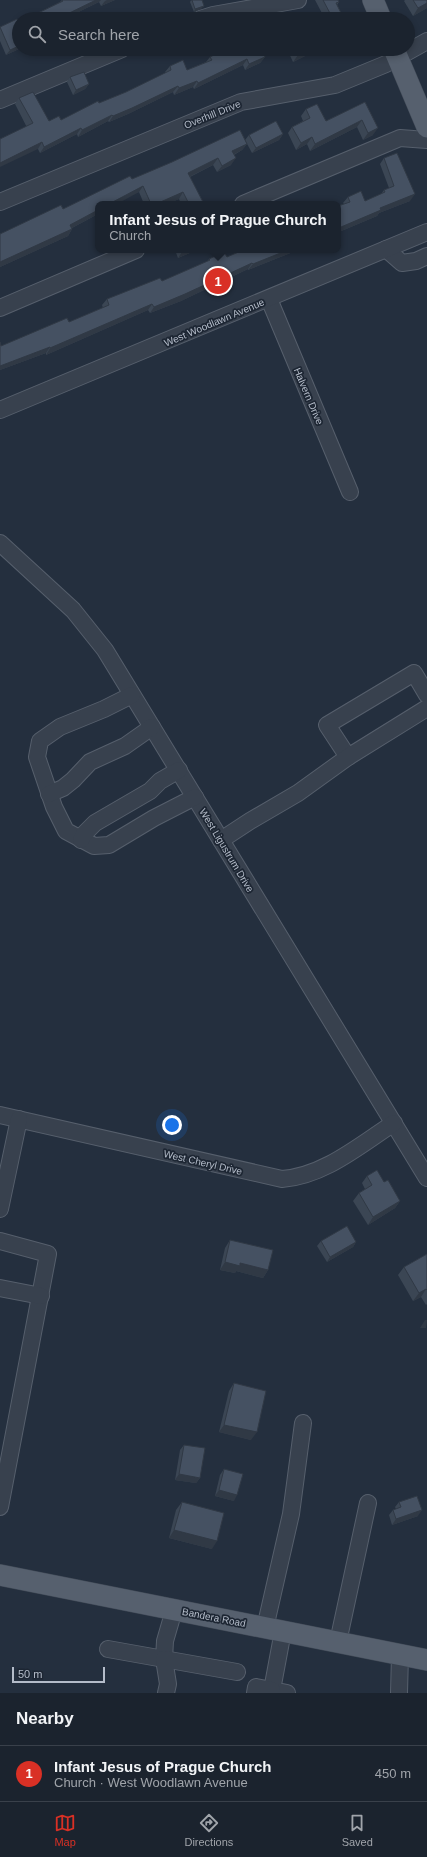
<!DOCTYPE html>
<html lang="en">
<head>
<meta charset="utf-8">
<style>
  :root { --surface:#1b232e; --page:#242b36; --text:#f1f3f6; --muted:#a0a4aa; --line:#39404a; --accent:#d93025 }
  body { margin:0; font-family:Arial,sans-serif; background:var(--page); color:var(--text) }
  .scale { position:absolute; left:12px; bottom:10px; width:93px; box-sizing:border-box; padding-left:4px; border:2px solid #b4bcc9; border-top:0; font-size:11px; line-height:14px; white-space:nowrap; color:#b4bcc9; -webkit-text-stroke:3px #1d2633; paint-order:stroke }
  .you { position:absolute; left:172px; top:1125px; width:14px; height:14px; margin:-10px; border:3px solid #fff; border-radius:50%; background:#1a73e8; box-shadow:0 0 0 6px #1a73e833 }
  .badge { display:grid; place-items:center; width:26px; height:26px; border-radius:50%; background:var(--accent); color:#fff; font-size:13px; font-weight:700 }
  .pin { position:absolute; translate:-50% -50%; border:2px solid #fff; box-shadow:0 1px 4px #0006 }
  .popup { position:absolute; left:95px; top:201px; width:246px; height:52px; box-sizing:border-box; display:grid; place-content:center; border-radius:8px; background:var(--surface); filter:drop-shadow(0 1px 3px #0005); font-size:13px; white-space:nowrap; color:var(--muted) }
  .popup b { font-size:15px; color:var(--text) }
  .popup::after { content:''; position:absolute; left:50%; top:100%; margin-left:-8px; border:8px solid transparent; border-top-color:var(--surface) }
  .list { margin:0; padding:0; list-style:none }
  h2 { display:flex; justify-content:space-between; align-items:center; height:52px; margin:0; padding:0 16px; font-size:17px }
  h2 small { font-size:13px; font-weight:400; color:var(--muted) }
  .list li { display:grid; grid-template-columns:26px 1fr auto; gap:12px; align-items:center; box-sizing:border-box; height:56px; padding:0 16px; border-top:1px solid var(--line) }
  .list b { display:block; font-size:15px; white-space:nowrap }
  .list p { margin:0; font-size:13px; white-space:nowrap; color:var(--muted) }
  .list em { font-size:13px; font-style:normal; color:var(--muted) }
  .icon { flex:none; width:22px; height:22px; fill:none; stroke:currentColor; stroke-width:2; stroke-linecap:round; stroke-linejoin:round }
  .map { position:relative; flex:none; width:427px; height:1693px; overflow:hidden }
  .search { position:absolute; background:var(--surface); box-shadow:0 2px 6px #0003; left:12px; right:12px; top:12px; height:44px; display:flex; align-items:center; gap:10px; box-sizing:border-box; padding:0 14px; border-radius:22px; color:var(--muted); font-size:15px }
  .sheet { height:108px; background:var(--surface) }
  nav { display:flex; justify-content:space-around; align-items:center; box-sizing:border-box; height:56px; border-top:1px solid var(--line); background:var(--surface); font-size:11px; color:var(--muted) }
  nav a { display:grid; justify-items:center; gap:2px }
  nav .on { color:var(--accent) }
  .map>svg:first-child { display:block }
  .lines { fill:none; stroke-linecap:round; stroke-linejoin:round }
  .minor-casing { stroke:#565f6c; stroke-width:18 }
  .major-casing { stroke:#414a57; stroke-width:22 }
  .minor { stroke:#38414e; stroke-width:16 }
  .major { stroke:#56606e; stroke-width:21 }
  .wall { fill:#3b4654 }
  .shaded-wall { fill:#303945 }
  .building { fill:#455162; stroke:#303945 }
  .labels { text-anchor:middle; stroke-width:3.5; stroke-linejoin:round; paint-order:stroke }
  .street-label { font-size:10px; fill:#b4bcc9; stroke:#1d2633 }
</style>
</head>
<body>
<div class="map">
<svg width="427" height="1693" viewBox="0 0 427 1693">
  <rect width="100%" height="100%" fill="#242f3e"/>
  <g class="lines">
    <g class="minor-casing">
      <g id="minor">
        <polyline points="200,19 213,15 298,0"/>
        <polyline points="0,100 122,49"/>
        <polyline points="0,202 241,102 335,85 386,64 427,41"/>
        <polyline points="243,204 400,138 427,140"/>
        <polyline points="386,249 402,263 416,261 427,256"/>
        <polyline points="269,299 350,492"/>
        <polyline points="0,308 136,250"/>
        <polyline points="0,410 427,232"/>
        <polyline points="0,543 73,610 105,650 427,1178"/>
        <polyline points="132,695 104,709 60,727 40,741 37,757 54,807 66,831 94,846 109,845 154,818 195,797"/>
        <polyline points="348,757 327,725 414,673 427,695"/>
        <polyline points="49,794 63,788 73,780 90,762 125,746 152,727"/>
        <polyline points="81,840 84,834 95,823 150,791 160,781 179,770"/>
        <polyline points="221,840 250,821 298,793 348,757 427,708"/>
        <path d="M0 1115 282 1179C324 1176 360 1145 394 1123"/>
        <polyline points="0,1209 19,1119"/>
        <polyline points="0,1241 48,1254 0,1507"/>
        <polyline points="0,1288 41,1296"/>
        <polyline points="265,1628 291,1514 303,1423"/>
        <polyline points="283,1631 272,1690 287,1693"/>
        <polyline points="338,1642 368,1503"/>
        <polyline points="108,1649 164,1659 165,1641 174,1610"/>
        <polyline points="166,1693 168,1684 164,1659 237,1672"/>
        <polyline points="255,1693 256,1687 272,1690 272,1693"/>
        <polyline points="399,1693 400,1655"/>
      </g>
    </g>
    <g class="major-casing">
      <g id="major">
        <polyline points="373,0 381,19"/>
        <polyline points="394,49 427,127"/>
        <polyline points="0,1575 427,1660"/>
      </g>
    </g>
    <use href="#minor" class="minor"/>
    <use href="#major" class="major"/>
  </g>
  <g class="wall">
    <polygon points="62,0 115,0 101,6 99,2 64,19 35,19 34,18 38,13 60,2"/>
    <polygon points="191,0 202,8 194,12 190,2"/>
    <polygon points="315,0 338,0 339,2 337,5 344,19 325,19"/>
    <polygon points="405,0 427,0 427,8 413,16 404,1"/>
    <polygon points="0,27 19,49 6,55 0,41"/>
    <polygon points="287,49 319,49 293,62"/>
    <polygon points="320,49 338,49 324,56"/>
    <polygon points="229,52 265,57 260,63 245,70 243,65 194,89 193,87 174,95 173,92 128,114 109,122 108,121 78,137 77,134 40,153 15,104 19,98 49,121 61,120 99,103 126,92 166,73 165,72 170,66 187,70 206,62 210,57"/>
    <polygon points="70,77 89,84 85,89 73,95 67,82"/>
    <polygon points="365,102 373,135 363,140 357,127 310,151 307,144 296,150 288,133 292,127 303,121 301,116 306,109 326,121"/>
    <polygon points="283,134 279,140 252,153 245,140 249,135"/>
    <polygon points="247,144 242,150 234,155 231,165 217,172 213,165 190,177 204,204 181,204 179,199 167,204 144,204 139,192 98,204 98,214 72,228 72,229 68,236 0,267 0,234 63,209 132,179"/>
    <polygon points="384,158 410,201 379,213 377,216 339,232 338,233 338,206 344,204 343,203 348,197 365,201 381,194 384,190 389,188 380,164"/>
    <polygon points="175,250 193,250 192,252 178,258"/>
    <polygon points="240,250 298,250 248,270 248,269 181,301 150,313 148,310 46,355 46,353 0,370 0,342 1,346 69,322 103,308 102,305 107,299 162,281 207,262 209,259 227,257 240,251"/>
    <polygon points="367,1176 384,1182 400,1201 395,1208 368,1225 353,1201 359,1193 365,1189 362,1183"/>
    <polygon points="230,1240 268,1270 263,1278 236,1271 235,1273 220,1270 225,1248"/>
    <polygon points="321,1241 356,1242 353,1247 327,1262 317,1246"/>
    <polygon points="427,1254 427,1304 426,1305 421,1297 413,1301 398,1275 404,1267"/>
    <polygon points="234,1383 251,1440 219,1432 229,1391"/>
    <polygon points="184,1445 200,1478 196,1483 175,1480 180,1450"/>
    <polygon points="224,1469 234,1501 215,1496 220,1475"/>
    <polygon points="182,1502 212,1549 169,1538 176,1510"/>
    <polygon points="399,1502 418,1516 392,1525 389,1515 393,1510 396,1509 395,1507"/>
  </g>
  <g class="shaded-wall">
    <polygon points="96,0 101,0 99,2 64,19 57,19"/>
    <polygon points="107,0 115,0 101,6 105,1"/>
    <polygon points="427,3 427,8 413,16 418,8"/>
    <polygon points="204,6 202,8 194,12 195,9"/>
    <polygon points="19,46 19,49 6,55 10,50"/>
    <polygon points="310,49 319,49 293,62 298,55"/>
    <polygon points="330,49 338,49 324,56 328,50"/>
    <polygon points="265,57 260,63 245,70 249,64"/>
    <polygon points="247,59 243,65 194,89 198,83"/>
    <polygon points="197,81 193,87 174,95 179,88"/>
    <polygon points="89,84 85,89 73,95 76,90"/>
    <polygon points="178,86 173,92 128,114 109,122 113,116"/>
    <polygon points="112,115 108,121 78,137 82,130"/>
    <polygon points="362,120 357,127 310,151 315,144"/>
    <polygon points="81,128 77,134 40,153 44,147"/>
    <polygon points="378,128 373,135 363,140 368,133"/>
    <polygon points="283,134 279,140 252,153 256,148"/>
    <polygon points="312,137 307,144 296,150 301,143"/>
    <polygon points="42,142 38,149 0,167 0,163"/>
    <polygon points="247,144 242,150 227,158 232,151"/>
    <polygon points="218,158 213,165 183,180 188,173"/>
    <polygon points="236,158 231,165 217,172 222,166"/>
    <polygon points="143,186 139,192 117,204 109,204"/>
    <polygon points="183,192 179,199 167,204 156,204"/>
    <polygon points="415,194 410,201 379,213 377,216 339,232 338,233 338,229 341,227 380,208"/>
    <polygon points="98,210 98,214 66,231 70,225"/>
    <polygon points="72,229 68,236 0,267 0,262"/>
    <polygon points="187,250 193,250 192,252 178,258 182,252"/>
    <polygon points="288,250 298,250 248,270 253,264"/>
    <polygon points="252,263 248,269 181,301 150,313 154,307"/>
    <polygon points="152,304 148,310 46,355 50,348"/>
    <polygon points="50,347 46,353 0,370 0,366"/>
    <polygon points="400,1201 395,1208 368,1225 373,1217"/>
    <polygon points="356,1242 353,1247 327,1262 330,1257"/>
    <polygon points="225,1262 240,1263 268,1270 263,1278 236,1271 235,1273 220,1270"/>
    <polygon points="426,1289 421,1297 413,1301 419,1293"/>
    <polygon points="425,1320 427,1320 426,1328 420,1328"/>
    <polygon points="224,1425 257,1432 251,1440 219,1432"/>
    <polygon points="179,1474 200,1478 196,1483 175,1480"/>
    <polygon points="219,1490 237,1495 234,1501 215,1496"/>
    <polygon points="422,1510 418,1516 392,1525 396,1519"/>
    <polygon points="174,1530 217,1541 212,1549 169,1538"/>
  </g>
  <g class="building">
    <polygon points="62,0 96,0 57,19 41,19 38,13 63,1"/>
    <polygon points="192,0 202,0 204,6 195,9"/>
    <polygon points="323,0 338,0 339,2 336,3 344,19 329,19 332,17"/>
    <polygon points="413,0 427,0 427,3 418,8"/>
    <polygon points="17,19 19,23 19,46 10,50 0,27"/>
    <polygon points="226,49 227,49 229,52 235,49 261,49 265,57 249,64 247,59 198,83 197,81 179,88 178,86 132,108 113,116 112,115 82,130 81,128 44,147 42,142 0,163 0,139 33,123 19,98 33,92 49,121 59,116 61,120 98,101 99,103 126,92 171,70 170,66 183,60 187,70 212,60 210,57"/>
    <polygon points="295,49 310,49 298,55"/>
    <polygon points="84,72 89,84 76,90 70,77"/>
    <polygon points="365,102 378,128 368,133 362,120 315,144 312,137 301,143 292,127 310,118 306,109 317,104 326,121"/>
    <polygon points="276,121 283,134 256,148 249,135"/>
    <polygon points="240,130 247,144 232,151 236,158 222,166 218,158 188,173 204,204 189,204 183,192 156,204 151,204 143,186 109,204 98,204 98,210 70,225 72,229 0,262 0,234 61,205 63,209 130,176 132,179 172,162"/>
    <polygon points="397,153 415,194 380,208 381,210 341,227 341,228 338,229 338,206 350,202 348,197 361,191 365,201 385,192 384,190 394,186 384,158"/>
    <polygon points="181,250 187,250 182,252"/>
    <polygon points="243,250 288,250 253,264 252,263 185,294 154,307 152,304 50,348 50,347 0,366 0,342 1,346 67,318 69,322 109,305 107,299 160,278 162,281 210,260 209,259 224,252 227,257"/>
    <polygon points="377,1170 384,1182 388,1180 400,1201 373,1217 359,1193 372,1185 367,1176"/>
    <polygon points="347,1226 356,1242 330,1257 321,1241"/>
    <polygon points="230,1240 273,1250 268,1270 240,1263 240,1266 225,1262"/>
    <polygon points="427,1254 427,1290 426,1289 419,1293 404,1267"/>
    <polygon points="234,1383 266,1391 257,1432 224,1425"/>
    <polygon points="184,1445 205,1448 200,1478 179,1474"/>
    <polygon points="224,1469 243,1474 237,1495 219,1490"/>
    <polygon points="417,1496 422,1510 396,1519 393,1510 401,1507 399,1502"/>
    <polygon points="182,1502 224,1513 217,1541 174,1530"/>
  </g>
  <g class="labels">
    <g class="street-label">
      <text transform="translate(212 114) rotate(-22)" y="4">Overhill Drive</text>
      <text transform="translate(214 322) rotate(-23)" y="4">West Woodlawn Avenue</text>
      <text transform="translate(309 396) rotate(67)" y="4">Halvern Drive</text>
      <text transform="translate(227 850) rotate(59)" y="4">West Ligustrum Drive</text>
      <text transform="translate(203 1162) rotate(13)" y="4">West Cheryl Drive</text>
      <text transform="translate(214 1617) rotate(11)" y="4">Bandera Road</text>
    </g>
  </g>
</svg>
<div class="scale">50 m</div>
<div class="you"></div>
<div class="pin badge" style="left:218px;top:281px">1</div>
<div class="popup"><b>Infant Jesus of Prague Church</b>Church</div>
<div class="search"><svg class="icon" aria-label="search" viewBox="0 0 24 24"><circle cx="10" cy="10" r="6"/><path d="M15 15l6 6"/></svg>Search here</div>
</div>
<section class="sheet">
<h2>Nearby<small></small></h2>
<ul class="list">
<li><span class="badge">1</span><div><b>Infant Jesus of Prague Church</b><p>Church · West Woodlawn Avenue</p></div><em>450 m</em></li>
</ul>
</section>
<nav>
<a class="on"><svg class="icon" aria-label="map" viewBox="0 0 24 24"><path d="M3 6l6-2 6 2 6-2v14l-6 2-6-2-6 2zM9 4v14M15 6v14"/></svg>Map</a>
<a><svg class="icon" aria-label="directions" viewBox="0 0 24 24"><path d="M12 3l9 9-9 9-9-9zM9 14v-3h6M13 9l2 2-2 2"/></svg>Directions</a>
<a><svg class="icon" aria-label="saved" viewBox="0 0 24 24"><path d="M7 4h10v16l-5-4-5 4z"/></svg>Saved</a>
</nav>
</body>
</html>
